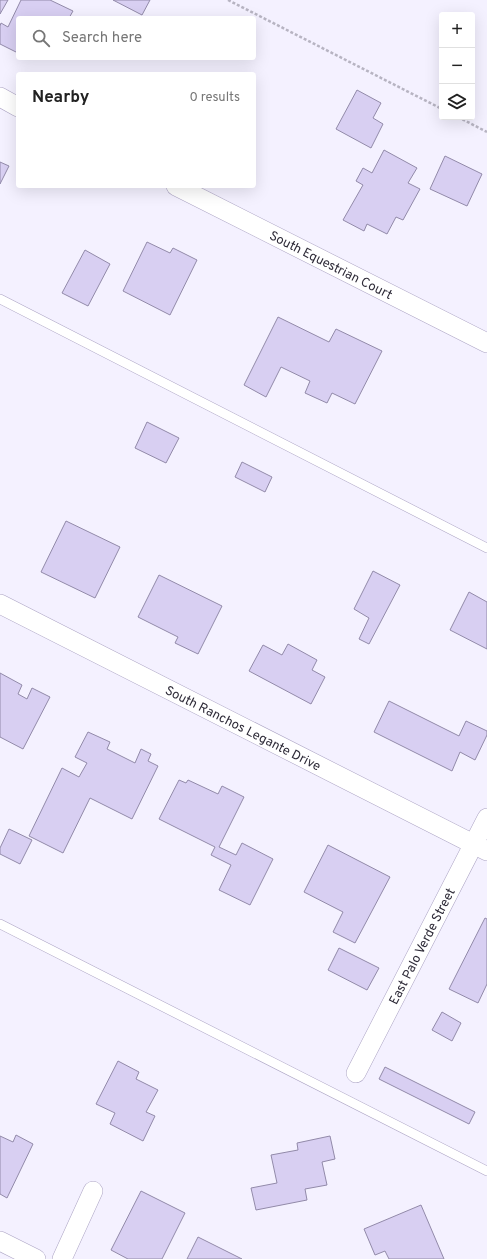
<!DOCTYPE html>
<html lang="en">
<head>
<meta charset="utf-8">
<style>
  :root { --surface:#fff; --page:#f2f2f2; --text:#222; --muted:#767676; --line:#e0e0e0 }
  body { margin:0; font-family:Overpass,sans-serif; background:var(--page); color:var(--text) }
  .controls { position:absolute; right:12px; top:12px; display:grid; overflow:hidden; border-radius:4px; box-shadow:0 4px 16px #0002 }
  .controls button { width:36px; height:36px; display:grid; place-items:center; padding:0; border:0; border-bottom:1px solid var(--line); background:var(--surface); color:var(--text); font:20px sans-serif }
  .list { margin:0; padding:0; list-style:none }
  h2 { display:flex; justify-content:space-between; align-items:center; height:52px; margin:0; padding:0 16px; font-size:17px }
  h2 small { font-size:13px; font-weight:400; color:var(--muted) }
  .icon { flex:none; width:22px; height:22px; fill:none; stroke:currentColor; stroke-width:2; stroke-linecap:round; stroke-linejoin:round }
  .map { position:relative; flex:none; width:487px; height:1259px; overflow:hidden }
  .search { position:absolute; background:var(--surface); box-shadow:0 4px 16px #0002; left:16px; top:16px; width:240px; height:44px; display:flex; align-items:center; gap:10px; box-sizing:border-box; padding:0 14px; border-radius:4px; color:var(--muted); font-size:15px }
  .panel { position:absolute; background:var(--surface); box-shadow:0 4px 16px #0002; left:16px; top:72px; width:240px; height:116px; border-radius:4px }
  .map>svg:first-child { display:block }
  .building { fill:#d8cff2; stroke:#928aa9 }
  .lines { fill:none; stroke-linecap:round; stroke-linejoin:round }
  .service-casing { stroke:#aca4c4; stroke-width:10 }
  .minor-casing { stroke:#aca4c4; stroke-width:20 }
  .path { stroke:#b7b4c2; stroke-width:2.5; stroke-dasharray:3 2; stroke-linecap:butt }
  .service { stroke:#fff; stroke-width:9 }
  .minor { stroke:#fff; stroke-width:19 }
  .labels { text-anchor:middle; stroke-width:3; stroke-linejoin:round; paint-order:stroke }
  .street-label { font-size:13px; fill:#2e2b38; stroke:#fff }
</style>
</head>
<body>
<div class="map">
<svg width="487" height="1259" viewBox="0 0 487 1259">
  <rect width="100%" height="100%" fill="#f4f1ff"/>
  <g class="building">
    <polygon points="0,0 8,0 0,14"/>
    <polygon points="21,0 50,0 73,11 69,18 18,18 18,53 0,44 0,26 1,23 8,27"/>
    <polygon points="113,0 150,0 142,15"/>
    <polygon points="357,90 381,103 373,118 383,124 371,148 336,129"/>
    <polygon points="384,150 417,168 408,183 420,189 403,220 396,217 387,234 367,224 364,231 343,220 363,185 356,181 363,168 372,173"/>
    <polygon points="445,156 482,174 467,206 430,189"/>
    <polygon points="0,162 9,166 0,184"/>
    <polygon points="147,242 170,253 173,248 197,260 170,315 123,291"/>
    <polygon points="85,250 110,264 88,306 62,293"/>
    <polygon points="278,317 329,342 336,329 382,351 355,404 332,393 327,403 305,393 310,381 281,367 266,397 244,385"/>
    <polygon points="147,422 179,438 166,463 135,448"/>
    <polygon points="242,462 272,477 265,492 235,477"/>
    <polygon points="66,521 120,547 95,598 41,572"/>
    <polygon points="373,571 400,585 369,644 359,639 369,618 354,609"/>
    <polygon points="159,575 222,606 198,654 175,643 178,637 138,617"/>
    <polygon points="469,592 487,602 487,649 450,630"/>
    <polygon points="288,644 317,660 312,670 325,677 311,704 249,671 263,645 282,655"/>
    <polygon points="0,673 22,685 18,694 27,699 32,688 50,697 23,749 0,737"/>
    <polygon points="389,701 459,736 466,721 487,731 487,735 475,760 460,752 452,771 374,732"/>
    <polygon points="88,732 110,742 107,749 135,763 141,749 151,754 148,761 158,766 132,819 90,798 63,853 29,836 62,768 79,777 87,763 75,757"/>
    <polygon points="179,780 186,783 188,780 218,794 222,786 244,797 219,847 236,855 242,843 273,859 250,905 219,890 231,865 211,855 215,847 159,819"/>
    <polygon points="9,829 32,840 20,864 0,854 0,848"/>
    <polygon points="328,845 390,877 355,943 333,932 343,912 304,892"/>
    <polygon points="485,918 487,919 487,984 478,1003 449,989"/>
    <polygon points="339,948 379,968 367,990 328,970"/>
    <polygon points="442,1012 461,1023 452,1041 432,1030"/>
    <polygon points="118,1061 139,1072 136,1079 158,1090 146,1112 155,1116 143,1141 110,1124 115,1113 96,1104"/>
    <polygon points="385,1067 475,1112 469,1124 379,1079"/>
    <polygon points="16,1135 33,1144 7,1198 0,1194 0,1136 13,1142"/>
    <polygon points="330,1136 335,1159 322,1162 327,1185 305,1189 307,1200 256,1210 251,1188 277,1183 271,1155 298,1150 297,1143"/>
    <polygon points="141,1191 185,1213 162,1259 128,1259 111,1250"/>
    <polygon points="421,1205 444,1259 389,1259 385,1251 375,1255 364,1229"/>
    <polygon points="198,1237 242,1259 187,1259"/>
  </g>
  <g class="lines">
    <g class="service-casing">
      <g id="service">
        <polyline points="0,299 487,548"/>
        <polyline points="0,924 487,1171"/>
      </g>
    </g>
    <g class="minor-casing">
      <g id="minor">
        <polyline points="0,97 18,107"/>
        <path id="s1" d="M176 186 487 343"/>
        <path id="s2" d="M0 604 487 851"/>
        <path id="s3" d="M356 1073 487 818"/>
        <polyline points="0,1241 36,1259"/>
        <polyline points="62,1259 93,1191"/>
      </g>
    </g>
    <g class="path">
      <polyline points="228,0 442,109"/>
      <polyline points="458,117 487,132"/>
    </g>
    <use href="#service" class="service"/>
    <use href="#minor" class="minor"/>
  </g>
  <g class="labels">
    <g class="street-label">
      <text dy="5" stroke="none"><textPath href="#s1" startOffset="174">South Equestrian Court</textPath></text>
      <text dy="5" stroke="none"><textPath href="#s2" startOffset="273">South Ranchos Legante Drive</textPath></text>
      <text dy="5" stroke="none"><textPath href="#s3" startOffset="143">East Palo Verde Street</textPath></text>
    </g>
  </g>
</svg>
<div class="controls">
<button>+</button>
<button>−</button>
<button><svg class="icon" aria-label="layers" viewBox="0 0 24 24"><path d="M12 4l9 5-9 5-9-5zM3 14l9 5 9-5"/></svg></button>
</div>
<div class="search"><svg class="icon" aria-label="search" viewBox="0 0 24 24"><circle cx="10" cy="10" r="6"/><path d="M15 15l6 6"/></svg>Search here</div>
<section class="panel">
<h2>Nearby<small>0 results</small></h2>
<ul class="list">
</ul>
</section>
</div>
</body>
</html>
